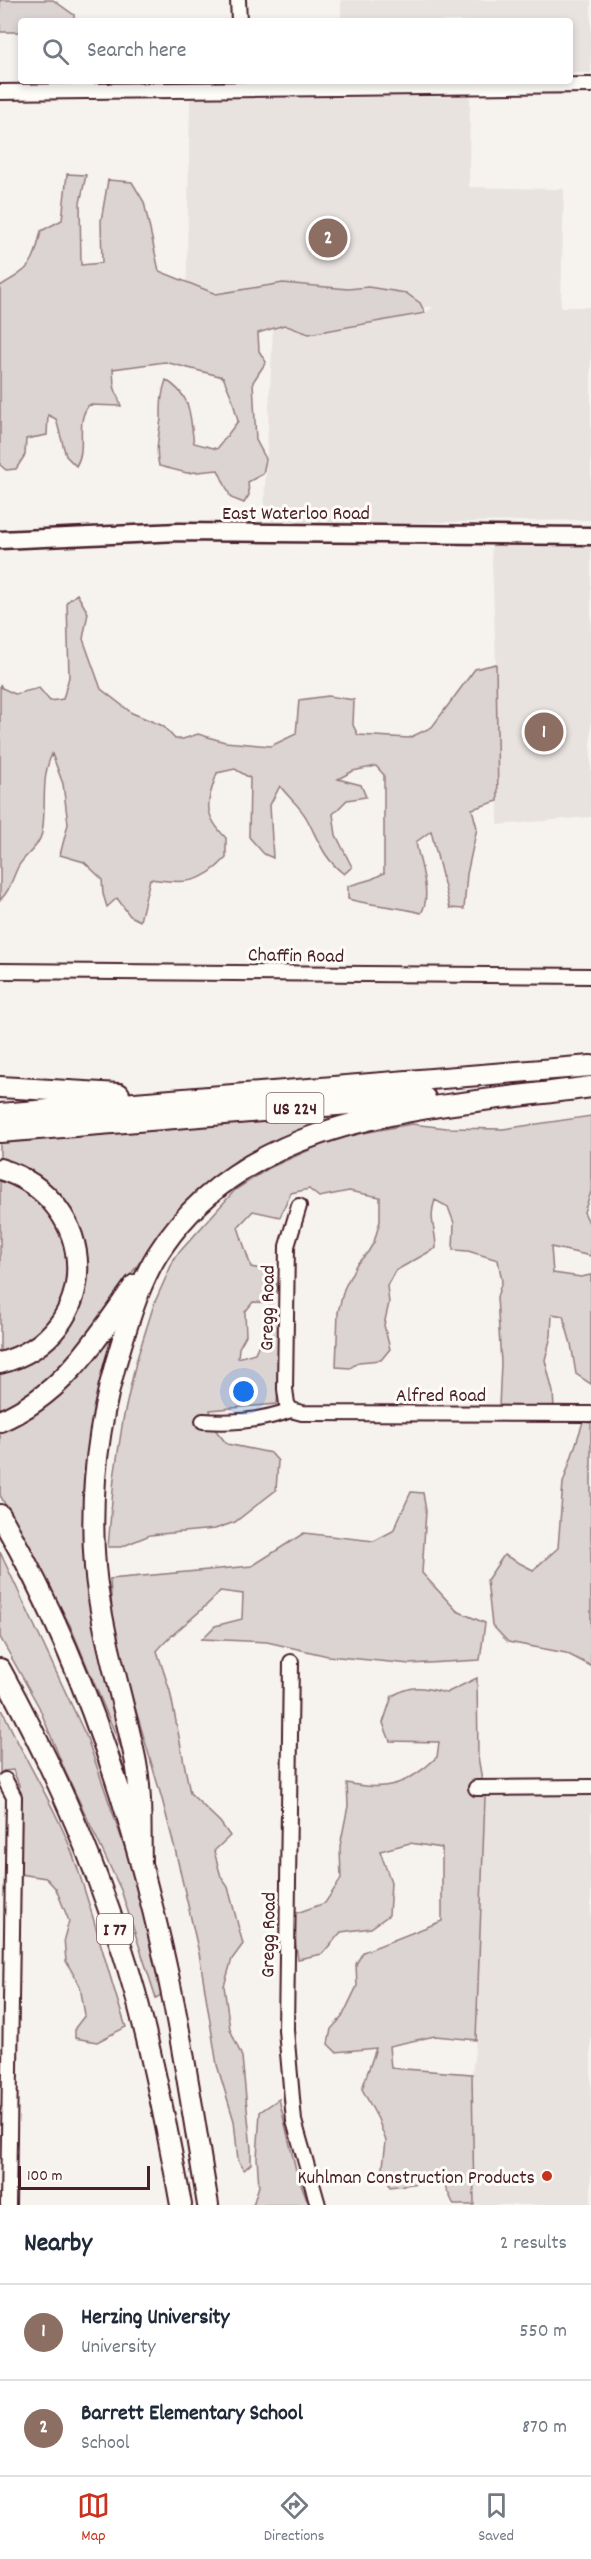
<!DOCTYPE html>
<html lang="en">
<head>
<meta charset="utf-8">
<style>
  :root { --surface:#fff; --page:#f2f2f3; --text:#1f2937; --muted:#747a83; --line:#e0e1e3; --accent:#c8321e }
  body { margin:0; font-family:Dekko,sans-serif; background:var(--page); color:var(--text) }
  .scale { position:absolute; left:18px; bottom:15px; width:132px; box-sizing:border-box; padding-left:6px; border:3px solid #4a1f2b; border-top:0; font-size:16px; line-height:21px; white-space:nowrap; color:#4a1f2b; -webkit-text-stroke:4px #fdfcf7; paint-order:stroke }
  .you { position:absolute; left:244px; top:1392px; width:21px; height:21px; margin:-15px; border:4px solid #fff; border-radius:50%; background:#1a73e8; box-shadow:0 0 0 9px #1a73e833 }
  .badge { display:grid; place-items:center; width:39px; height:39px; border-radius:50%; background:var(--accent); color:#fff; font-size:20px; font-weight:700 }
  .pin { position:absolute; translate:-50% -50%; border:3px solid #fff; box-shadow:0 2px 6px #0006 }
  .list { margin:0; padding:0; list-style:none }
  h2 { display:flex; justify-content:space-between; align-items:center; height:78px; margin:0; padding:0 24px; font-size:26px }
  h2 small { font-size:20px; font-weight:400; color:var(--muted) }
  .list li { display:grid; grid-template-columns:39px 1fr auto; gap:18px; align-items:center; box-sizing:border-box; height:96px; padding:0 24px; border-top:2px solid var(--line) }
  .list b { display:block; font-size:22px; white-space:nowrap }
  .list p { margin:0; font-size:20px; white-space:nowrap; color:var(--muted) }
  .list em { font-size:20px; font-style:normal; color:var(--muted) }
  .icon { flex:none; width:33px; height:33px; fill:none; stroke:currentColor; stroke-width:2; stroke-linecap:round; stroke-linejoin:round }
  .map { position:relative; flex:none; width:591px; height:2205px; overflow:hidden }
  .search { position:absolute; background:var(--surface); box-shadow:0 3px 9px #0003; left:18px; right:18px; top:18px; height:66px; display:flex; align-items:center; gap:15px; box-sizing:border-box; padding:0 21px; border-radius:6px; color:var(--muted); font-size:22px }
  .sheet { height:270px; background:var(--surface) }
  nav { display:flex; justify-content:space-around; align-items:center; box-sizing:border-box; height:84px; border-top:2px solid var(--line); background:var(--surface); font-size:16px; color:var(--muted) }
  nav a { display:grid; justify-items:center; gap:3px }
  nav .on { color:var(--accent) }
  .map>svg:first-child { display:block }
  .built { fill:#e9e3e0 }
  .green { fill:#dcd4d2; stroke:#937a7e; stroke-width:1.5 }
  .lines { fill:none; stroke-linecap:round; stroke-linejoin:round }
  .minor-casing { stroke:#4a1f2b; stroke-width:18 }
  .major-casing { stroke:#4a1f2b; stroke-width:21 }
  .highway-casing { stroke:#4a1f2b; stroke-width:24 }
  .minor { stroke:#fdfcf7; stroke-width:14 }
  .major { stroke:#fdfcf7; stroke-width:16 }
  .highway { stroke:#fdfcf7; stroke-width:20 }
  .poi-dot { fill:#c8321e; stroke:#fdfcf7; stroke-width:2 }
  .labels { text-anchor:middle; stroke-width:6; stroke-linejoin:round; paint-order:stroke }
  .shield { fill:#fdfcf7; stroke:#806168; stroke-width:1.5 }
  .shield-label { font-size:18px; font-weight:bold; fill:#4a1f2b }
  .street-label { font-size:20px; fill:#4a1f2b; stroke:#fdfcf7 }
  .poi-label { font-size:20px; fill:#4a1f2b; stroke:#fdfcf7; text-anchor:end }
</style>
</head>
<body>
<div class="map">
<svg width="591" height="2205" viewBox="0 0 591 2205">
  <rect width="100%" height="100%" fill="#f6f3ef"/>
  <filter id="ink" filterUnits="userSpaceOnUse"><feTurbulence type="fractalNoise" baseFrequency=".0167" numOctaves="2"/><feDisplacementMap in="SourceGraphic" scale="12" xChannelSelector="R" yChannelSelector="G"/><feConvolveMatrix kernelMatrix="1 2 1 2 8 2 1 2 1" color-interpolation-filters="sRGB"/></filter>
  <g filter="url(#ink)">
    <g class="built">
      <polygon points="341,0 591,0 591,73 570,73 570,21 341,21"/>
      <polygon points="470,96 469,187 564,189 561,307 591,307 591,520 263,525 273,328 284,325 309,334 425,313 433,307 186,309 190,99"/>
      <polygon points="491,540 591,543 591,817 498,825 496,664"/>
      <polygon points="591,1790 591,2205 474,2205 472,2074 476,2040 484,1792"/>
    </g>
    <g class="green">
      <polygon points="0,0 53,0 74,15 74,21 21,21 21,32 0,32"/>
      <path d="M67 174 86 175 80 203 81 265 102 263 101 221 108 180 132 182 144 202 159 271 216 294 283 283 348 289 368 287 406 293 420 303 425 313 309 334 284 325 258 333 259 351 266 362 253 382 256 440 266 459 263 474 248 482 249 495 244 503 231 498 218 470 187 473 159 466C155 447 159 437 161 418 161 404 161 394 166 380 193 397 189 414 194 443L217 449 238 421 232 398 223 377 165 362 113 369 114 386 121 406 89 405C74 423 88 447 76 466L66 456 56 419 48 415 47 435 26 439 25 455 16 469 6 470 0 465V286C31 268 33 266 41 231L62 220Z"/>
      <path d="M77 594 88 613 83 639 101 689 132 713 163 726 175 739H183L198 734 225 742 271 746 296 734 299 700 328 696 354 700 353 725 358 735 409 738 432 727 475 669 496 664 498 801 472 809 477 828 467 874 464 909 450 908 431 831 416 842C419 862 433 896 421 913 396 906 372 906 348 899V886L372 879 384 873V775L376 766 353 771 338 779 361 785 366 797 347 800 333 814 336 835 352 867 344 874C324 859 318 840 307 819 301 807 288 797 280 786L270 805 273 858 264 854 249 837 250 778 235 769 217 773C207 803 202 813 226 838V858C202 884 185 884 150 879L140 921 130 916 117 898 107 907 103 894 102 879 84 862 60 855 68 824 63 784 52 754C40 779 47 806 42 833 38 849 25 854 18 867 12 879 10 891 0 900V684L2 688 15 694 39 688 50 701 63 699 69 677 67 602Z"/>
      <polygon points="364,1109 366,1116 238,1159 193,1197 163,1231 128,1278 103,1321 48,1388 0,1412 0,1367 64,1325 81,1256 44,1183 21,1166 0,1160 0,1141"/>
      <path d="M591 1116V1192L584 1212 591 1227V1256L551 1247 553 1273 581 1277 591 1275V1384L576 1374 571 1344 563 1316 552 1314 551 1336 545 1360 553 1392 554 1408 499 1407 501 1363 497 1297 502 1281 498 1260 468 1251 453 1250 454 1223 448 1207 435 1200C428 1220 436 1228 436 1248L395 1271 387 1286 389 1303 384 1325 390 1349 381 1360 359 1362 350 1368 336 1367 338 1312 344 1289 356 1265 368 1252 374 1242 380 1221V1197L349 1191 319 1197 309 1189 291 1193 280 1217 253 1211 238 1227 251 1267 274 1272 277 1288 272 1303 253 1302 245 1312 246 1335 239 1348 238 1358 255 1353 272 1314 282 1322 277 1404 210 1410 213 1427 227 1444 271 1453 278 1461 276 1490 235 1522 215 1529 150 1535 121 1547H108L114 1478 123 1420 136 1362 154 1304 175 1257 235 1190 269 1168 316 1147 348 1136 411 1124 447 1128 503 1129Z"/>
      <polygon points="0,1175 19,1181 58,1214 73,1267 52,1327 0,1358"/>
      <polygon points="126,1304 91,1471 128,1749 122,1750 70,1625 0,1495 0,1428 54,1400 66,1387"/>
      <polygon points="583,1422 591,1423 591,1666 566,1653 508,1642 492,1625 487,1580 504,1555 533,1570 558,1548 563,1483"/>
      <path d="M411 1492 423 1493 426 1511 422 1573 457 1611 485 1623 480 1660 410 1664 328 1656 267 1642 202 1639 215 1626 242 1619 243 1594 220 1591C201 1614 175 1629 157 1651L170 1691 190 1793 220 1822 230 1836 214 1851 221 1877 228 1887 243 1944 232 1959 224 1986 230 2029 242 2057 251 2149V2164L244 2170 238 2160 234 2121 217 2065 199 1953 175 1849 162 1799 119 1653 112 1612 110 1579 252 1566 304 1533 374 1541 393 1531Z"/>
      <polygon points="0,1552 87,1738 129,1860 165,1992 156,1998 121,1890 65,1771 39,1707 0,1637"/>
      <path d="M477 1678 478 1757 485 1797 476 2040 435 2036 389 2046 391 2068 472 2074 474 2205H454L442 2180 390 2187 383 2166 386 2141 378 2119 362 2089 376 2048 336 2052 328 2044 331 2029 342 2017 357 1986 356 1964 363 1952 442 1921V1848L410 1843 380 1851 391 1882 389 1915 371 1928 341 1932 322 1954 298 1959 291 1915 325 1903 341 1879 340 1846 348 1806 347 1783C386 1792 409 1784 437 1757L439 1742 390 1741 383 1723 392 1696C413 1684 423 1687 446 1693Z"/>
      <path d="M0 1710 3 1711C24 1760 55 1805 73 1855 93 1912 107 1970 126 2027L97 2042 75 2038V2028L85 2015 80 1986 66 1961 64 1938 69 1921 56 1889 46 1878 20 1874 19 1785 13 1770 3 1771 0 1776Z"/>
      <polygon points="279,2099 296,2170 309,2205 253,2205 259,2186 257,2158 260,2112"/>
    </g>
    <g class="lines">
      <g class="minor-casing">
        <g id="minor">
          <polyline points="238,0 239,21"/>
          <polyline points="0,92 591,85"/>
          <polyline points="0,971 591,976"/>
          <polyline points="291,1410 302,1413 591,1414"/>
          <polyline points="291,1410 287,1404 285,1389 287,1246 299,1206"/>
          <path d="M203 1421C232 1423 264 1420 291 1410"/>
          <polyline points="291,1662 286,2030 294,2121 318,2205"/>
          <polyline points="5,1780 14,1797 8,2205"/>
          <polyline points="476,1788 591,1787"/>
        </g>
      </g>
      <g class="major-casing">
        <polyline id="major" points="0,540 179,532 591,536"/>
      </g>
      <g class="highway-casing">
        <g id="highway">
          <polyline points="0,1087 119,1094"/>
          <polyline points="0,1114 591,1066"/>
          <polyline points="0,1132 425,1098"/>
          <path d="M0 1169C101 1200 105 1335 0 1363"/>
          <path d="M0 1421C65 1393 95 1340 135 1285"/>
          <path d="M0 1515C87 1665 140 1835 174 2004 187 2071 197 2138 208 2205"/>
          <path d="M0 1669C57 1772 103 1879 135 1992 154 2062 168 2133 181 2205"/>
          <path d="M141 1862C140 1829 142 1795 136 1763 123 1697 101 1633 95 1567 89 1490 99 1415 122 1342 131 1313 141 1281 157 1255 249 1109 438 1108 591 1087"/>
        </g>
      </g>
      <use href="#minor" class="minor"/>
      <use href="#major" class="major"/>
      <use href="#highway" class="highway"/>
    </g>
  </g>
  <circle class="poi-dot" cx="547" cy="2176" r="6"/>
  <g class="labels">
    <g class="shield">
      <rect x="266.5" y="1093" width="57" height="30" rx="4.5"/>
      <rect x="97" y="1914" width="36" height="30" rx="4.5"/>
    </g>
    <g class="shield-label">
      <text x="295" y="1114">US 224</text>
      <text x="115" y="1935">I 77</text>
    </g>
    <g class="street-label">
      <text x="296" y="519">East Waterloo Road</text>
      <text transform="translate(296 954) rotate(1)" y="7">Chaffin Road</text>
      <text transform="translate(266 1308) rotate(-89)" y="7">Gregg Road</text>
      <text x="441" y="1401">Alfred Road</text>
      <text transform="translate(267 1935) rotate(-89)" y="7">Gregg Road</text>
    </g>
    <g class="poi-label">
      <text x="535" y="2183">Kuhlman Construction Products</text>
    </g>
  </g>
</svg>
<div class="scale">100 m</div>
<div class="you"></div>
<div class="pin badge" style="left:544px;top:732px;background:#8d6e63">1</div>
<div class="pin badge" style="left:328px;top:238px;background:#8d6e63">2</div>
<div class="search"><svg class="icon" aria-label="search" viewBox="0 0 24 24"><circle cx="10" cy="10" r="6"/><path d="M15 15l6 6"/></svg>Search here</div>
</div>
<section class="sheet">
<h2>Nearby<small>2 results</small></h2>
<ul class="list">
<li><span class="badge" style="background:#8d6e63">1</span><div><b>Herzing University</b><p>University</p></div><em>550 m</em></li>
<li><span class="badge" style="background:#8d6e63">2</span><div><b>Barrett Elementary School</b><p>School</p></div><em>870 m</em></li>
</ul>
</section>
<nav>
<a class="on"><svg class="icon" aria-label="map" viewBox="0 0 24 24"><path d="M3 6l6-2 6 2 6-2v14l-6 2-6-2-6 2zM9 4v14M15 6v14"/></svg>Map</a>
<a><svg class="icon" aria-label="directions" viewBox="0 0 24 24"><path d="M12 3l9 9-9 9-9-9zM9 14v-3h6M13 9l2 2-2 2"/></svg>Directions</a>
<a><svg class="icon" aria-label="saved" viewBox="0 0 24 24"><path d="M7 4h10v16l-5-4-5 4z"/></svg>Saved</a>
</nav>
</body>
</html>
